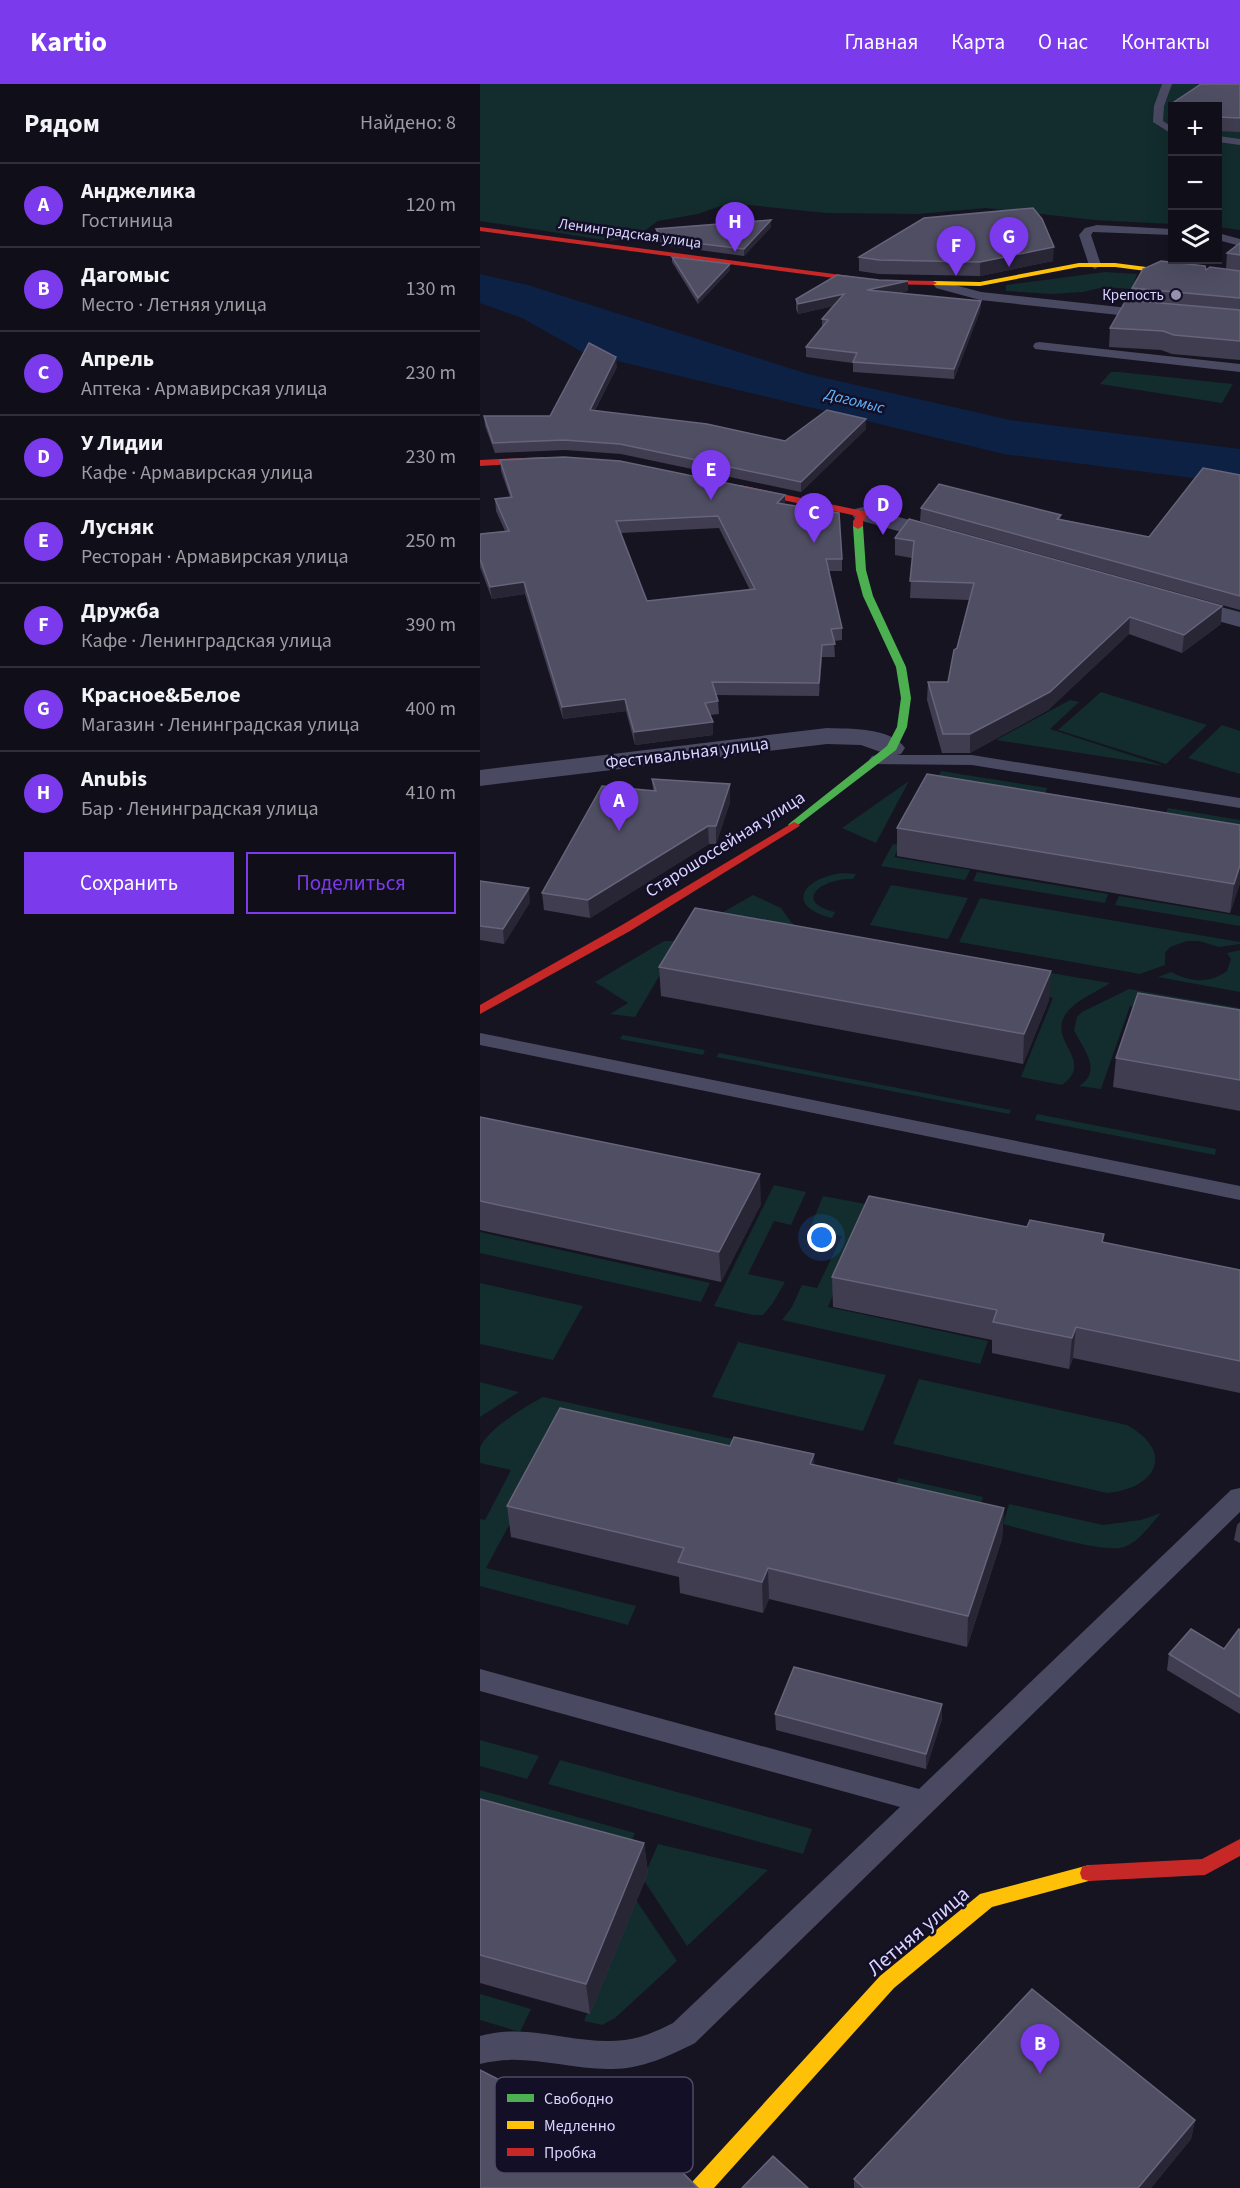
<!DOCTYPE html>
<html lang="ru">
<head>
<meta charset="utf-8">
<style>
  :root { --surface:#100f19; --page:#1e1d26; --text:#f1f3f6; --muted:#9c9ca2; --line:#302f38; --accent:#7c3aed }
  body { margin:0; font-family:"Source Sans 3",sans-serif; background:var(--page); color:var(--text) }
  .controls { position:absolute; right:18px; top:18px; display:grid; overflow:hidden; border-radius:0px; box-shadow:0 6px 24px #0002 }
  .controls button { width:54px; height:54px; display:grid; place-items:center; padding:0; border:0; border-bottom:2px solid var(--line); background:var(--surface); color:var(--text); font:30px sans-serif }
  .you { position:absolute; left:342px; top:1154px; width:21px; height:21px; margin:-15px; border:4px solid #fff; border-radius:50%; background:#1a73e8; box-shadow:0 0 0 9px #1a73e833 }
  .badge { display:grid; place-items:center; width:39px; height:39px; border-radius:50%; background:var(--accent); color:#fff; font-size:20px; font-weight:700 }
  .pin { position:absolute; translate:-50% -50px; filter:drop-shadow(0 2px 3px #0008) }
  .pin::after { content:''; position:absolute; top:32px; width:21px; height:18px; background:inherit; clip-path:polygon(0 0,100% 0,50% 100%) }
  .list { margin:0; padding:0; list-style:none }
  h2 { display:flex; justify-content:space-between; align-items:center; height:78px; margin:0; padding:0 24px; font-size:26px }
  h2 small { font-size:20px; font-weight:400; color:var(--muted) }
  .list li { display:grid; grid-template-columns:39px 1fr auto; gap:18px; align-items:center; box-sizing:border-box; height:84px; padding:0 24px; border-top:2px solid var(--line) }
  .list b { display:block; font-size:22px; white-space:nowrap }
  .list p { margin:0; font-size:20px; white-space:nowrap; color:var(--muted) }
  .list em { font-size:20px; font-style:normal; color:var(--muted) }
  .actions { display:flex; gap:12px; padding:18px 24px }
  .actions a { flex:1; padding:14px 0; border:2px solid var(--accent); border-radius:0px; text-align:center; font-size:21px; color:var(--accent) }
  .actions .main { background:var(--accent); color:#fff }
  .icon { flex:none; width:33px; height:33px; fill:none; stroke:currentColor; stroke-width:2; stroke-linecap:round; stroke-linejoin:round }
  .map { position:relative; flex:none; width:760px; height:2104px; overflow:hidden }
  header { display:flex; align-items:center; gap:36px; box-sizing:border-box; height:84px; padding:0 30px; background:var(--accent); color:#fff }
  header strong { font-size:28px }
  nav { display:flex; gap:33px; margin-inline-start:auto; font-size:21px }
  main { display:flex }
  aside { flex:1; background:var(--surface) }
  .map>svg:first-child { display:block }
  .green { fill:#132c2d }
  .water { fill:#0d2144 }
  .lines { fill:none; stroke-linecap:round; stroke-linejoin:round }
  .lane { fill:#4a4962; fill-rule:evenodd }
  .street { fill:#4a4962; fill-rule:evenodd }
  .fast { fill:#4caf50; fill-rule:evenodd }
  .slow { fill:#ffc107; fill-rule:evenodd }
  .jam { fill:#c62828; fill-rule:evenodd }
  .wall { fill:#403d50; fill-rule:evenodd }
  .shaded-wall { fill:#282635 }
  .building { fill:#504e63; stroke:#66637b; stroke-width:1.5; fill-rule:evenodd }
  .poi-dot { fill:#9591b1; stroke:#130f26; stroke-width:2 }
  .labels { text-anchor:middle; stroke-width:5; stroke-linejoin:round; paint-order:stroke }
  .far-street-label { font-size:15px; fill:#d9d4ff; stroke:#130f26 }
  .far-poi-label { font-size:15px; fill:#d9d4ff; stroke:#130f26; text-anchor:end }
  .far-water-label { font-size:16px; font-style:italic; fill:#62b6ff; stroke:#130f26 }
  .street-label { font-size:18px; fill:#d9d4ff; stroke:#130f26 }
  .near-street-label { font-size:21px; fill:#d9d4ff; stroke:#130f26 }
  .key { fill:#130f26; stroke:#4e4a67; stroke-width:1.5 }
  .key-label { font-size:16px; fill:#d9d4ff }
</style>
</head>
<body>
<header>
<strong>Kartio</strong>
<nav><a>Главная</a><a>Карта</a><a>О нас</a><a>Контакты</a></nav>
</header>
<main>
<aside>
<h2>Рядом<small>Найдено: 8</small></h2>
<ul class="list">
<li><span class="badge">A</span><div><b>Анджелика</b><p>Гостиница</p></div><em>120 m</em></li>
<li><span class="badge">B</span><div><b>Дагомыс</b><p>Место · Летняя улица</p></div><em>130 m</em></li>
<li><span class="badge">C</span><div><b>Апрель</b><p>Аптека · Армавирская улица</p></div><em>230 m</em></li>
<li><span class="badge">D</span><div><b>У Лидии</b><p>Кафе · Армавирская улица</p></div><em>230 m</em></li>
<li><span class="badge">E</span><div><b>Лусняк</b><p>Ресторан · Армавирская улица</p></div><em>250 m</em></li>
<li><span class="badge">F</span><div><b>Дружба</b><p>Кафе · Ленинградская улица</p></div><em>390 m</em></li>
<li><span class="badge">G</span><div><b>Красное&amp;Белое</b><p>Магазин · Ленинградская улица</p></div><em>400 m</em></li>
<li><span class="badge">H</span><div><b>Anubis</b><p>Бар · Ленинградская улица</p></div><em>410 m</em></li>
</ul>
<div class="actions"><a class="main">Сохранить</a><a>Поделиться</a></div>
</aside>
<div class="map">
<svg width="760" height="2104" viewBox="0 0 760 2104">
  <rect width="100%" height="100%" fill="#161421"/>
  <g class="green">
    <polygon points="0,0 760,0 760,146 738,143 738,22 692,22 692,140 615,136 506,124 438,130 346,129 249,119 218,130 178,137 156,153 130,157 0,137"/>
    <polygon points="625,188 657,190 652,205 624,203 603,208 572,210 526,207 526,201"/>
    <polygon points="631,288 639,288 753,300 742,319 620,300"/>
    <polygon points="621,608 727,641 686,680 578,646"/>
    <polygon points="590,616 599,618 570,645 684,682 516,656"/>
    <polygon points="742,641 760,647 760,690 708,674"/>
    <polygon points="461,687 567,704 565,710 458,693"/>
    <polygon points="429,697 396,759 362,744"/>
    <polygon points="688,724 760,736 760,743 685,731"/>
    <polygon points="413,760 420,761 414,773 490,786 485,796 401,782"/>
    <polygon points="497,788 628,810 625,819 493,797"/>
    <path d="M362 789 376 790 373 795C340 794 313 818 355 828L352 834C304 822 323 794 362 789Z"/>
    <polygon points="411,801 488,814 468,855 390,841"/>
    <polygon points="273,811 301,824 311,838 319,843 226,838"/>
    <polygon points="639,812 760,832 760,842 635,821"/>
    <polygon points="500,814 760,858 760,860 739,863 719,857 707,857 690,863 685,869 685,881 660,890 479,858"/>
    <polygon points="184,857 200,857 155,933 130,930 148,919 115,898"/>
    <path d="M760 866V908L678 893 691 888C710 898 729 900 747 887L751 875 747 869Z"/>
    <path d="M559 887 630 899C618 907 603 913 593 922 557 954 619 974 582 1001L541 993 573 914 550 909Z"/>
    <path d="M649 905 760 924V941L650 922 621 1005 599 1002C624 986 602 964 594 946L597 933 602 928Z"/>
    <polygon points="143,951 225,966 223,971 140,955"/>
    <polygon points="239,969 531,1026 529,1030 236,973"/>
    <polygon points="557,1030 736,1065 735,1071 555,1036"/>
    <polygon points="294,1101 326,1108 311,1141 294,1137 268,1190 305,1198 293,1219 283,1231 273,1231 234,1222"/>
    <polygon points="343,1112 391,1121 348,1223 508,1257 500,1280 302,1236 312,1223 322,1201 337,1204 362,1152 330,1144"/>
    <polygon points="0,1148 230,1199 221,1218 0,1169"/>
    <polygon points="0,1199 103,1222 73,1276 0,1260"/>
    <polygon points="258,1258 406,1291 383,1347 232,1313"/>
    <path d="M439 1295 647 1341C696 1368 676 1405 627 1409L413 1360Z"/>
    <polygon points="0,1298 39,1308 0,1333"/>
    <path d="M63 1313 297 1365 288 1389 82 1343 6 1484 156 1522 148 1541 0 1502V1435L5 1436 31 1386 0 1379C0 1375 0 1368 0 1364 6 1346 46 1322 63 1313Z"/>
    <polygon points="418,1394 503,1413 497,1432 411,1413"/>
    <path d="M529 1420 623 1441 661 1436 681 1429C671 1440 659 1458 644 1463 625 1470 546 1446 523 1440Z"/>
    <polygon points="0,1656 59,1672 47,1695 0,1682"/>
    <polygon points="80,1676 332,1745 323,1770 68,1700"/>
    <polygon points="0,1706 155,1749 142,1779 0,1726"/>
    <polygon points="178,1760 288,1786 207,1862 163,1795"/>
    <polygon points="154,1813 197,1877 135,1934 122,1941 104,1937"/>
    <polygon points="0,1910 51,1925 40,1948 0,1936"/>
  </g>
  <polygon class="water" points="0,190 48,201 328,290 530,336 760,365 760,400 524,370 104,269 42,234 0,219"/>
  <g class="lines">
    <g class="lane">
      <polygon points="682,0 692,0 684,22 683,37 692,43 692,50 673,38 674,22"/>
      <polygon points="738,52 760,55 760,61 738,58"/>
      <polygon points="617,141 692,145 692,151 613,148 611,151 621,181 615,185 609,181 599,151 605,144"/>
      <polygon points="738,149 760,155 760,162 738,156"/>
      <polygon points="460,197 501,208 667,226 673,230 667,234 500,216 456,204 454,201"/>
      <polygon points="559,258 760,280 760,288 555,265 553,262 555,259"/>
      <polygon points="398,671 492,671 760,714 760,724 492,681 392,680 389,676 392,672"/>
      <polygon points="0,949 760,1102 760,1116 0,961"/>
      <path d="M760 1404V1428L215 1959C189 1972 162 1985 132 1985 86 1986 46 1968 0 1980V1952C51 1938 94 1962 145 1956 162 1954 177 1947 193 1939L420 1723 0 1607V1585L439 1705 751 1406Z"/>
    </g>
    <g class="street">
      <polygon points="383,423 476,449 480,454 476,459 468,461 375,435 372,430 375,425"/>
      <polygon points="699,512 760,528 760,543 690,524 687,519 690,514"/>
      <path d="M347 644C369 645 411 643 425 664L421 670 412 672 381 661 347 660 0 702V686Z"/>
    </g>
    <polygon class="fast" points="378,439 383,442 386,486 393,512 426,583 431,614 427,643 416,666 314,744 308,741 310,739 407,662 417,643 421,614 416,583 383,512 376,486 373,442"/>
    <g class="slow">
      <polygon points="599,179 635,179 760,195 760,199 635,183 599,183 500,202 453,201 449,199 453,197 500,198"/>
      <polygon points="609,1781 616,1783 618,1789 616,1795 512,1823 414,1904 234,2104 210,2104 213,2097 400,1892 500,1810"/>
    </g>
    <g class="jam">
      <polygon points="0,143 399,196 453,197 457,199 453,201 399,200 0,147"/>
      <polygon points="64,373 68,376 67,378 0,382 0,376"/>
      <polygon points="260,401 383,427 388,430 383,437 383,442 378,445 373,442 373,437 377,432 257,406 255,404"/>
      <polygon points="314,738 320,741 318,743 150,847 0,930 0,921 142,841"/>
      <polygon points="760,1755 760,1772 725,1791 609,1797 602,1795 600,1789 602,1783 609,1781 722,1775"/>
    </g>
  </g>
  <g class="wall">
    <polygon points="760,0 760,48 738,47 738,22 694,22 694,18"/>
    <polygon points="291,143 264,172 182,161 177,152 176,145"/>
    <polygon points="760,159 760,276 692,270 681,266 629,263 630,244 651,217 652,204 726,186 746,185 747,169"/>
    <polygon points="192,173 250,186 218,220 192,178"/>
    <polygon points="379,173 573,177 500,192 399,190 379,187"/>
    <polygon points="428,207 419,209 501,217 500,227 474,295 373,288 373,279 326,273 326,263 342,243 342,235 353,222 318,230 316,225 316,215"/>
    <polygon points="137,283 115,326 305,357 386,335 386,345 321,408 141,370 85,366 15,369 5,342 4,332 70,332"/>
    <path d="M20 376 305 420 362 475V487H348L362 544V556L354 557 355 573H342L339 612 236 611 238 617 239 630 230 631 233 638V651L155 661 146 627 83 635 45 510 12 515 0 483V450L25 447 16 427 15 415 30 413 21 387ZM239 444 270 506 167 517 141 449Z"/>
    <polygon points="760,391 760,526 440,437 441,424 581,431 580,435 669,453"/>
    <polygon points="429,435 741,540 702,569 649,550 568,626 490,669 462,669 447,616 448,598 468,598 489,516 430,514 432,474 415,471 415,454"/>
    <polygon points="172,695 250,700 250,718 236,760 229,760 110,834 64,826 62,809 173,706"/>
    <polygon points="760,741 760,799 750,829 417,772 417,744"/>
    <polygon points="0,797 50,818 24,860 0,856"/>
    <polygon points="179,883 569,916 543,980 181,912"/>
    <polygon points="760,926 760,1027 633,1003 636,974"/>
    <polygon points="0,1033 281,1120 241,1198 0,1146"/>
    <polygon points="547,1143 760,1186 760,1309 593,1274 589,1285 512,1269 512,1256 353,1223 352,1193"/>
    <polygon points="250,1362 334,1370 334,1381 524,1424 522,1455 487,1563 289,1515 283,1529 200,1509 199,1493 31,1453 27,1422"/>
    <polygon points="760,1438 760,1459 754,1456 757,1441"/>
    <polygon points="760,1546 760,1630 687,1586 689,1570 744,1565"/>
    <polygon points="295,1630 462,1635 446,1685 296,1646"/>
    <polygon points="0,1715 164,1759 168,1789 110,1930 0,1899"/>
    <polygon points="715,2036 711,2055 671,2104 374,2104 374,2095"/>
  </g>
  <g class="shaded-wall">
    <polygon points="291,136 291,143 264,172 264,165"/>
    <polygon points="574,163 573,177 500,192 500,178"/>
    <polygon points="250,180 250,186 218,220 218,214"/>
    <polygon points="428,197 428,207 387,215 387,206"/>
    <polygon points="364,210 364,220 318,230 318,220"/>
    <polygon points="501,217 500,227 474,295 474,285"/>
    <polygon points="136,273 137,283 110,335 110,326"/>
    <polygon points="386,335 386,345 321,408 321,398"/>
    <polygon points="305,411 305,423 297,419"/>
    <polygon points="44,498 45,510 12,515 10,503"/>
    <polygon points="742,522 741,540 702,569 704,551"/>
    <polygon points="650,533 649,550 568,626 490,669 490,650"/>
    <polygon points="342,561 342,573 339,612 339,599"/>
    <polygon points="145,615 146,627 83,635 82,623"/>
    <polygon points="233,638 233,651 155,661 154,648"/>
    <polygon points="250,700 250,718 236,760 236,742"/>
    <polygon points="228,742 229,760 110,834 108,816"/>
    <polygon points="760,781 760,799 750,829 754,800"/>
    <polygon points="49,804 50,818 24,860 23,845"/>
    <polygon points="571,887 569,916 543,980 544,950"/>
    <polygon points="280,1090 281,1120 241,1198 239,1168"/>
    <polygon points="596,1243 593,1274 589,1285 592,1254"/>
    <polygon points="334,1370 335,1401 330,1380"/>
    <polygon points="524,1424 522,1455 487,1563 488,1532"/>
    <polygon points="288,1484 289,1515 283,1529 282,1498"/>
    <polygon points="462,1620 462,1635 446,1685 446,1670"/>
    <polygon points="164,1759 168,1789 110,1930 106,1900"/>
    <polygon points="715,2036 711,2055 671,2104 658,2104"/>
  </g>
  <g class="building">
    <polygon points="721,0 760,0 760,34 738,33 738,22 704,22 694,18"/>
    <polygon points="553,124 562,135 574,163 500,178 399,176 379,173 444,134"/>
    <polygon points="291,136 264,165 182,155 176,145"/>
    <polygon points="760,159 760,171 747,169"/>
    <polygon points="192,173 250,180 218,214"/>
    <polygon points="681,177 725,182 726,186 730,183 760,187 760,214 652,204 663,185"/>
    <polygon points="357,191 399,196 428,197 387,206 501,217 474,285 373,278 377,269 326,263 348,236 342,235 364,210 318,220 316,215"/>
    <polygon points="646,216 760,226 760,257 694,251 683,247 630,244"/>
    <polygon points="109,259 136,273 110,326 227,340 305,357 347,326 386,335 321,398 140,360 84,356 13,359 4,332 70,332"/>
    <path d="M84 373 140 377 305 411 297 419 359 429 362 475H346L362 544 351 545 355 560 342 561 339 599 232 598 238 617 225 619 233 638 154 648 145 615 82 623 44 498 10 503 0 475V450L29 447 15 415 32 413 20 376ZM238 432 275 505 167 517 136 437Z"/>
    <polygon points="723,384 760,391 760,512 441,424 459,400 581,431 577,435 669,453"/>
    <polygon points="429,435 742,522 704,551 650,533 570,608 490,650 463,650 448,598 468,598 474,566 477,564 494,499 430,497 434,457 415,454"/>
    <polygon points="447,690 760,741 760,781 754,800 417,744"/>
    <polygon points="172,695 250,700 236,742 228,742 108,816 62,809 122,702 176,707"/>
    <polygon points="0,797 49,804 23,845 0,842"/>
    <polygon points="215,824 571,887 544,950 179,883"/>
    <polygon points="658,909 760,926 760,996 636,974"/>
    <polygon points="0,1033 280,1090 239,1168 0,1117"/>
    <polygon points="389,1112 547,1143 550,1136 624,1150 622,1158 760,1186 760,1277 596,1243 592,1254 513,1238 517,1226 352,1193"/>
    <polygon points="80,1324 250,1362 254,1353 334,1370 330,1380 524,1424 488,1532 288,1484 282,1498 198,1478 204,1464 27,1422"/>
    <polygon points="711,1545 744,1565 759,1545 760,1546 760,1613 689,1570"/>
    <polygon points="314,1583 462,1620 446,1670 295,1630"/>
    <polygon points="0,1715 164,1759 106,1900 0,1871"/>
    <polygon points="552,1905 715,2036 658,2104 384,2104 374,2095"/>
    <polygon points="0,1986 121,2048 142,2029 192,2079 191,2085 200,2086 218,2104 0,2104"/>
    <polygon points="293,2072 328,2104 262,2104"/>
  </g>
  <circle class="poi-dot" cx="696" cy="211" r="6"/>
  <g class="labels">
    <g class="far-street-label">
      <text transform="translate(150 149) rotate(8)" y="5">Ленинградская улица</text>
    </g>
    <g class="far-poi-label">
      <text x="684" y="216">Крепость</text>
    </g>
    <g class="far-water-label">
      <text transform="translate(375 316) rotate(14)" y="6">Дагомыс</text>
    </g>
    <g class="street-label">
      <text transform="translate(207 669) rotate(-7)" y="6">Фестивальная улица</text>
      <text transform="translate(245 760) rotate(-32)" y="6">Старошоссейная улица</text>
    </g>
    <g class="near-street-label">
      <text transform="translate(438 1847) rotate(-40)" y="7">Летняя улица</text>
    </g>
  </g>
  <rect x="15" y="1993" width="198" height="96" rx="9" class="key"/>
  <rect x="27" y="2010" width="27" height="8" fill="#4caf50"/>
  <rect x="27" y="2037" width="27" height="8" fill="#ffc107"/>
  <rect x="27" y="2064" width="27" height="8" fill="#c62828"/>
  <g class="key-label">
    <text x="64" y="2020">Свободно</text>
    <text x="64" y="2047">Медленно</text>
    <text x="64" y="2074">Пробка</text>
  </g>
</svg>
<div class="controls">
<button>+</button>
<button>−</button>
<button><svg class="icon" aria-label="layers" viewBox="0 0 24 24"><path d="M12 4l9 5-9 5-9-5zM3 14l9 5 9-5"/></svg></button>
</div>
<div class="you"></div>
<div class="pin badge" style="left:139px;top:747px">A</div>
<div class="pin badge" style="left:560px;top:1990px">B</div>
<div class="pin badge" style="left:334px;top:459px">C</div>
<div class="pin badge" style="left:403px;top:451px">D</div>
<div class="pin badge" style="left:231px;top:416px">E</div>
<div class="pin badge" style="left:476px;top:192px">F</div>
<div class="pin badge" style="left:529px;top:183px">G</div>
<div class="pin badge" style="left:255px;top:168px">H</div>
</div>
</main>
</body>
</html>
